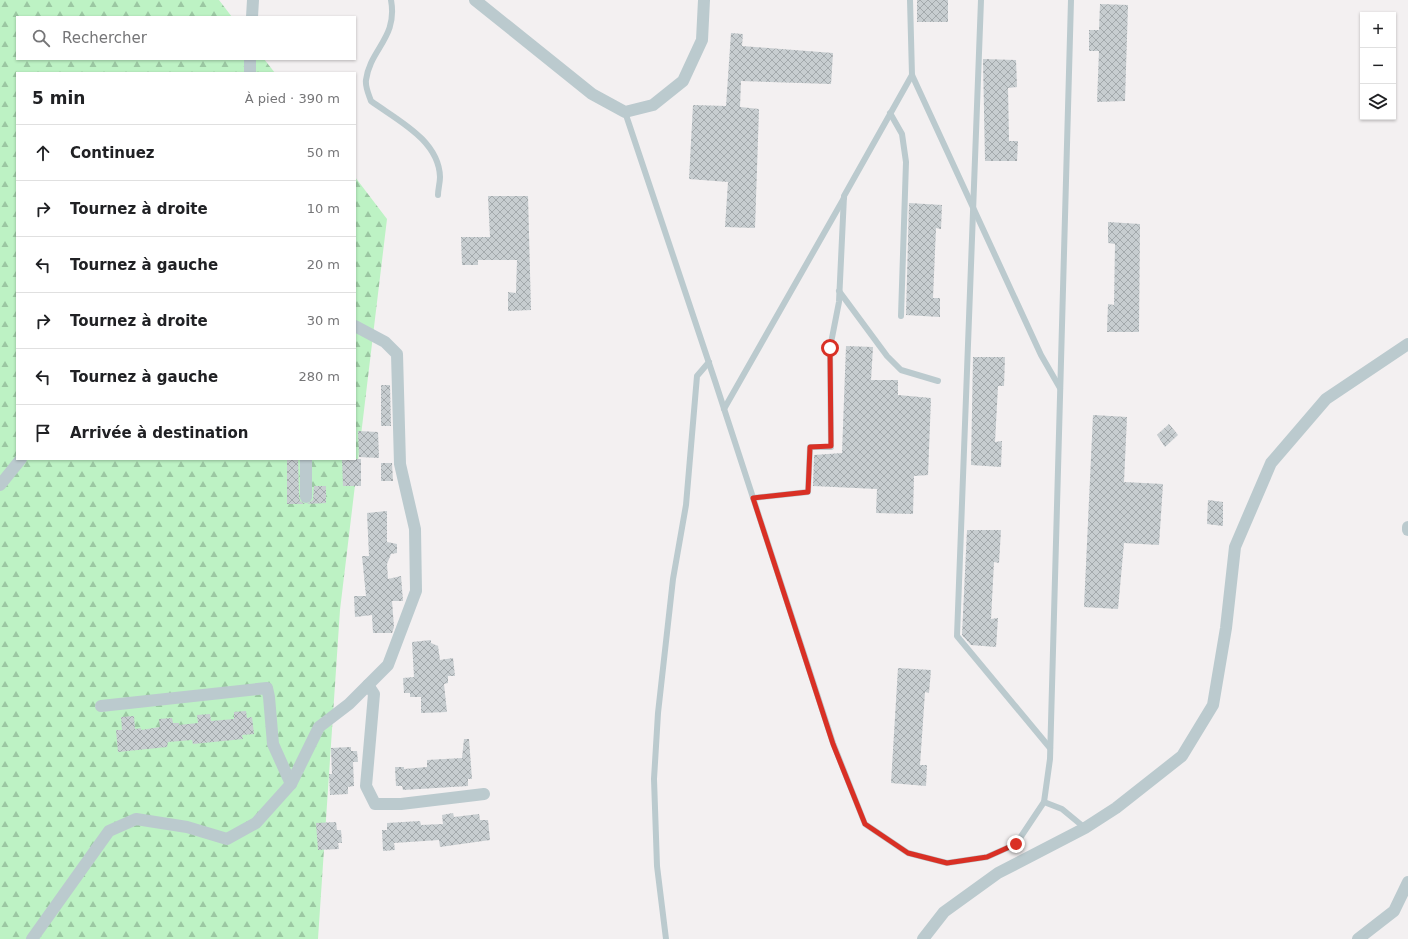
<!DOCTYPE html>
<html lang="fr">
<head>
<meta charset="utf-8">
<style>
  :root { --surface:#fff; --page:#f6f6f6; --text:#202124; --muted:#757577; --line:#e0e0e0 }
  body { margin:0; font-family:"DejaVu Sans",sans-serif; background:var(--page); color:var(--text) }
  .controls { position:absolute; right:12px; top:12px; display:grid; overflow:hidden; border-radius:0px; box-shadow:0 1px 3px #0004 }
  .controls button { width:36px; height:36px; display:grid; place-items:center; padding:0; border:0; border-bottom:1px solid var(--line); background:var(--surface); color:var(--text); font:20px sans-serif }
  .stop { position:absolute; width:12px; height:12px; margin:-9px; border:3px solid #d93025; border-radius:50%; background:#fff }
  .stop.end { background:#d93025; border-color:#fff; box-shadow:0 1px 4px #0008 }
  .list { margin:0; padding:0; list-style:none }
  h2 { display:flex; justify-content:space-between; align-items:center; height:52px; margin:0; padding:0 16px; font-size:17px }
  h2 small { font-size:13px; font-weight:400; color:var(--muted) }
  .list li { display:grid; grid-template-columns:26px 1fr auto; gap:12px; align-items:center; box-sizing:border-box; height:56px; padding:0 16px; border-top:1px solid var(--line) }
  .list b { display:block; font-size:15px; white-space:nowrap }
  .list em { font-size:13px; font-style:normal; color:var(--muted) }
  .icon { flex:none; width:22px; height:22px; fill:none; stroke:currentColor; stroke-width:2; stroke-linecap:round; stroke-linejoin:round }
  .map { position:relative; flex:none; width:1408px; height:939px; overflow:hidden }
  .search { position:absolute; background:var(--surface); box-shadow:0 1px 3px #0004; left:16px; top:16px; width:340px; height:44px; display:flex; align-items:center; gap:10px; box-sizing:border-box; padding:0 14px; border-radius:0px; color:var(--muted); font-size:15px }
  .panel { position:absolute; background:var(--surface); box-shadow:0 1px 3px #0004; left:16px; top:72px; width:340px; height:388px; border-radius:0px }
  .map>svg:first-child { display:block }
  .forest { fill:url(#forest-firs) }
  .building { fill:url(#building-cross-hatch) }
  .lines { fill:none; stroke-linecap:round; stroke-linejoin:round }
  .service { stroke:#bbcace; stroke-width:6 }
  .minor { stroke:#bbcace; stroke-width:12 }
  .route { stroke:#d93025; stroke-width:5 }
</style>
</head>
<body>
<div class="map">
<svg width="1408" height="939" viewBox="0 0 1408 939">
  <defs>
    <pattern id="forest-firs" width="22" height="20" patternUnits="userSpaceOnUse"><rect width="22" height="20" fill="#bdf2c4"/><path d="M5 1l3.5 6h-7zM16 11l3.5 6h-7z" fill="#9bc7a2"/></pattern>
    <pattern id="building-cross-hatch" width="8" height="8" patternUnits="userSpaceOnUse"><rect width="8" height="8" fill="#c7cdd0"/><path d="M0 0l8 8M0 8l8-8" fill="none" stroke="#a3a9ac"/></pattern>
  </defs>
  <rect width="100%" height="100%" fill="#f3f0f1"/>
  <polygon class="forest" points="0,0 219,0 232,17 17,17 17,59 264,59 275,73 17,73 17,459 355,459 355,177 387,219 340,610 318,939 0,939"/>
  <g class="building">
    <rect x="917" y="0" width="31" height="22"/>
    <polygon points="1100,4 1128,5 1125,101 1097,102 1099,51 1089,51 1089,30 1099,30"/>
    <polygon points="731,33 743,34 742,46 833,53 831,84 741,81 740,107 759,109 755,228 725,227 728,182 689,179 693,105 726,106"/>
    <polygon points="983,59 1016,60 1017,87 1008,88 1009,141 1018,141 1017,161 985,161"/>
    <polygon points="488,196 528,196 531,310 508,311 508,292 516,293 517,260 478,260 478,265 462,265 461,237 490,237"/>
    <polygon points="909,203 942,205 941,229 936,228 933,298 940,298 940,317 906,315"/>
    <polygon points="1108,222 1140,224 1139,332 1107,332 1108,304 1114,305 1115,244 1108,243"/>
    <polygon points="846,346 873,347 871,380 898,380 898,395 931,398 928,475 914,476 913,514 876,513 877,489 813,486 814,455 842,453"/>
    <polygon points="973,357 1005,357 1004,386 998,386 995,442 1002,441 1001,467 971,465"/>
    <polygon points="381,385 390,385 391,426 381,426"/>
    <polygon points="1093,415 1127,417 1124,482 1163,484 1159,545 1124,543 1118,609 1084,607"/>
    <polygon points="1169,424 1178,435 1165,447 1157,435"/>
    <polygon points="358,431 378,432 379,458 359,457"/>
    <polygon points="287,459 298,459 299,497 300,501 305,504 287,504"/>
    <polygon points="342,459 361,459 361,486 343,486"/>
    <polygon points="381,463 392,463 393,481 381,481"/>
    <polygon points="314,486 326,486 326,503 307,504 313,500"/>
    <polygon points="1208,500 1223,502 1223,526 1207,524"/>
    <polygon points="387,511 387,542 397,544 397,553 391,554 387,564 388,579 401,576 403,601 392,601 394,627 392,633 373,633 372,615 355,617 354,596 366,596 362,556 369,556 367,513"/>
    <polygon points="967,530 1001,530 999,563 994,562 991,619 998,618 996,647 971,645 962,635"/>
    <polygon points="431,640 431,643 438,646 440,660 453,658 455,676 448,676 448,683 444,684 447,712 421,713 421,697 410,697 410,693 404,693 403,678 414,677 412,642"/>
    <polygon points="898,668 931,670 929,693 925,692 920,765 927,765 926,786 891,783"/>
    <polygon points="246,711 247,718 252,717 254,734 242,735 243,739 193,744 192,740 168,742 167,747 118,752 116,730 122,730 121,717 134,716 135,729 141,728 141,730 160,727 159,719 172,718 173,723 179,723 179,725 198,723 197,715 210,714 211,721 234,719 234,712"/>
    <polygon points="464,739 469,739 472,779 468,779 468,786 403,790 402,786 396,786 395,767 404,767 404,769 427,767 427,760 462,758"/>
    <polygon points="351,747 351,751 357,751 358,762 353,762 354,786 348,787 348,794 330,795 329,774 332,774 331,748"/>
    <polygon points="453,813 454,817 479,814 480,820 488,820 490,840 440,847 439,840 394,843 395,850 383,851 382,830 387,830 387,823 420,821 421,825 443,824 442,815"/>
    <polygon points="336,822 337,830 341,830 342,843 338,843 339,849 318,850 316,823"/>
  </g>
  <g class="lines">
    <g class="service">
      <path d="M391 0C398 38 370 49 366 80 365 87 369 95 371 101 397 120 439 140 440 177 440 183 438 189 438 195"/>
      <polyline points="910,0 912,75 1041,355 1060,388"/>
      <polyline points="981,0 957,636 1050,748"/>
      <polyline points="625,112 715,381 833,743 865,824 908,853 947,863 987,857 1016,844 1044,802 1050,759 1071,0"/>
      <polyline points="890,113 902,134 906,162 901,316"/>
      <polyline points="839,291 887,356 901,370 938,381"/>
      <polyline points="724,409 844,198"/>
      <polyline points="753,498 808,492 810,447 831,447 830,348 839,302 844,196 912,75"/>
      <polyline points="1044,802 1062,809 1085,828"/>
      <polyline points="666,939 657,866 654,779 658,713 673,579 686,505 697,376 709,362"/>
    </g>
    <g class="minor">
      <polyline points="475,0 592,94 625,112 653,105 683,81 702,40 704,0"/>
      <polyline points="252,17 253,0"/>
      <polyline points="250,73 250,59"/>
      <polyline points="306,459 306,497"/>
      <polyline points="0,485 21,459"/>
      <polyline points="1408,527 1408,530"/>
      <polyline points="368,685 374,694 366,786 375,804 401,804 484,794"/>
      <polyline points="101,706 267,688 269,697 273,744 291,784"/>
      <polyline points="32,939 109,831 136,819 187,827 227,839 256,823 291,784 319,727 349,704 388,665 416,591 415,529 400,464 397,354 385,342 355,326"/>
      <polyline points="923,939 944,912 998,873 1085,828 1116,808 1182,756 1213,705 1226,628 1235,547 1271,463 1326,399 1408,344"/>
      <polyline points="1358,939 1394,911 1408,882"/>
    </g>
  </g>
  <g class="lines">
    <polyline class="route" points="830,348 831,446 810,447 808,492 753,498 833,744 865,824 908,853 947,863 987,857 1016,844"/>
  </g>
</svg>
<div class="controls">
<button>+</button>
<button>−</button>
<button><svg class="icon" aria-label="layers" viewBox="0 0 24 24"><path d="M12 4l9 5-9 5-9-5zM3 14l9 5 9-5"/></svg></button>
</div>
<div class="stop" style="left:830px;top:348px"></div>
<div class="stop end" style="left:1016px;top:844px"></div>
<div class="search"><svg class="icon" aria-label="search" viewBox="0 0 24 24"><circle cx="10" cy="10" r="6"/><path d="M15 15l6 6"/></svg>Rechercher</div>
<section class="panel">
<h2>5 min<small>À pied · 390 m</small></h2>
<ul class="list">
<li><svg class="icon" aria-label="ahead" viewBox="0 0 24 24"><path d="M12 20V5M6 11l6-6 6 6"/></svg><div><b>Continuez</b></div><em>50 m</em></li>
<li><svg class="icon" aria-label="right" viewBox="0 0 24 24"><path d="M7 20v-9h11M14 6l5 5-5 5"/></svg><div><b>Tournez à droite</b></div><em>10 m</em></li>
<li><svg class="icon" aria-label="left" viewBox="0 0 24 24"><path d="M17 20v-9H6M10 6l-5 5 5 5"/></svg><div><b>Tournez à gauche</b></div><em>20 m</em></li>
<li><svg class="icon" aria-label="right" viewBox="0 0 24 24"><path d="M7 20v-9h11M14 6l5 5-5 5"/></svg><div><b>Tournez à droite</b></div><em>30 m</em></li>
<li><svg class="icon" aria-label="left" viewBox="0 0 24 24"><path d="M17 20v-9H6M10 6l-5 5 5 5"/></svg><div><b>Tournez à gauche</b></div><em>280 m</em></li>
<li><svg class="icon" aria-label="arrive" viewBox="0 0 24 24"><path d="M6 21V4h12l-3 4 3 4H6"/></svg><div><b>Arrivée à destination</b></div></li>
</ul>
</section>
</div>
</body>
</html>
